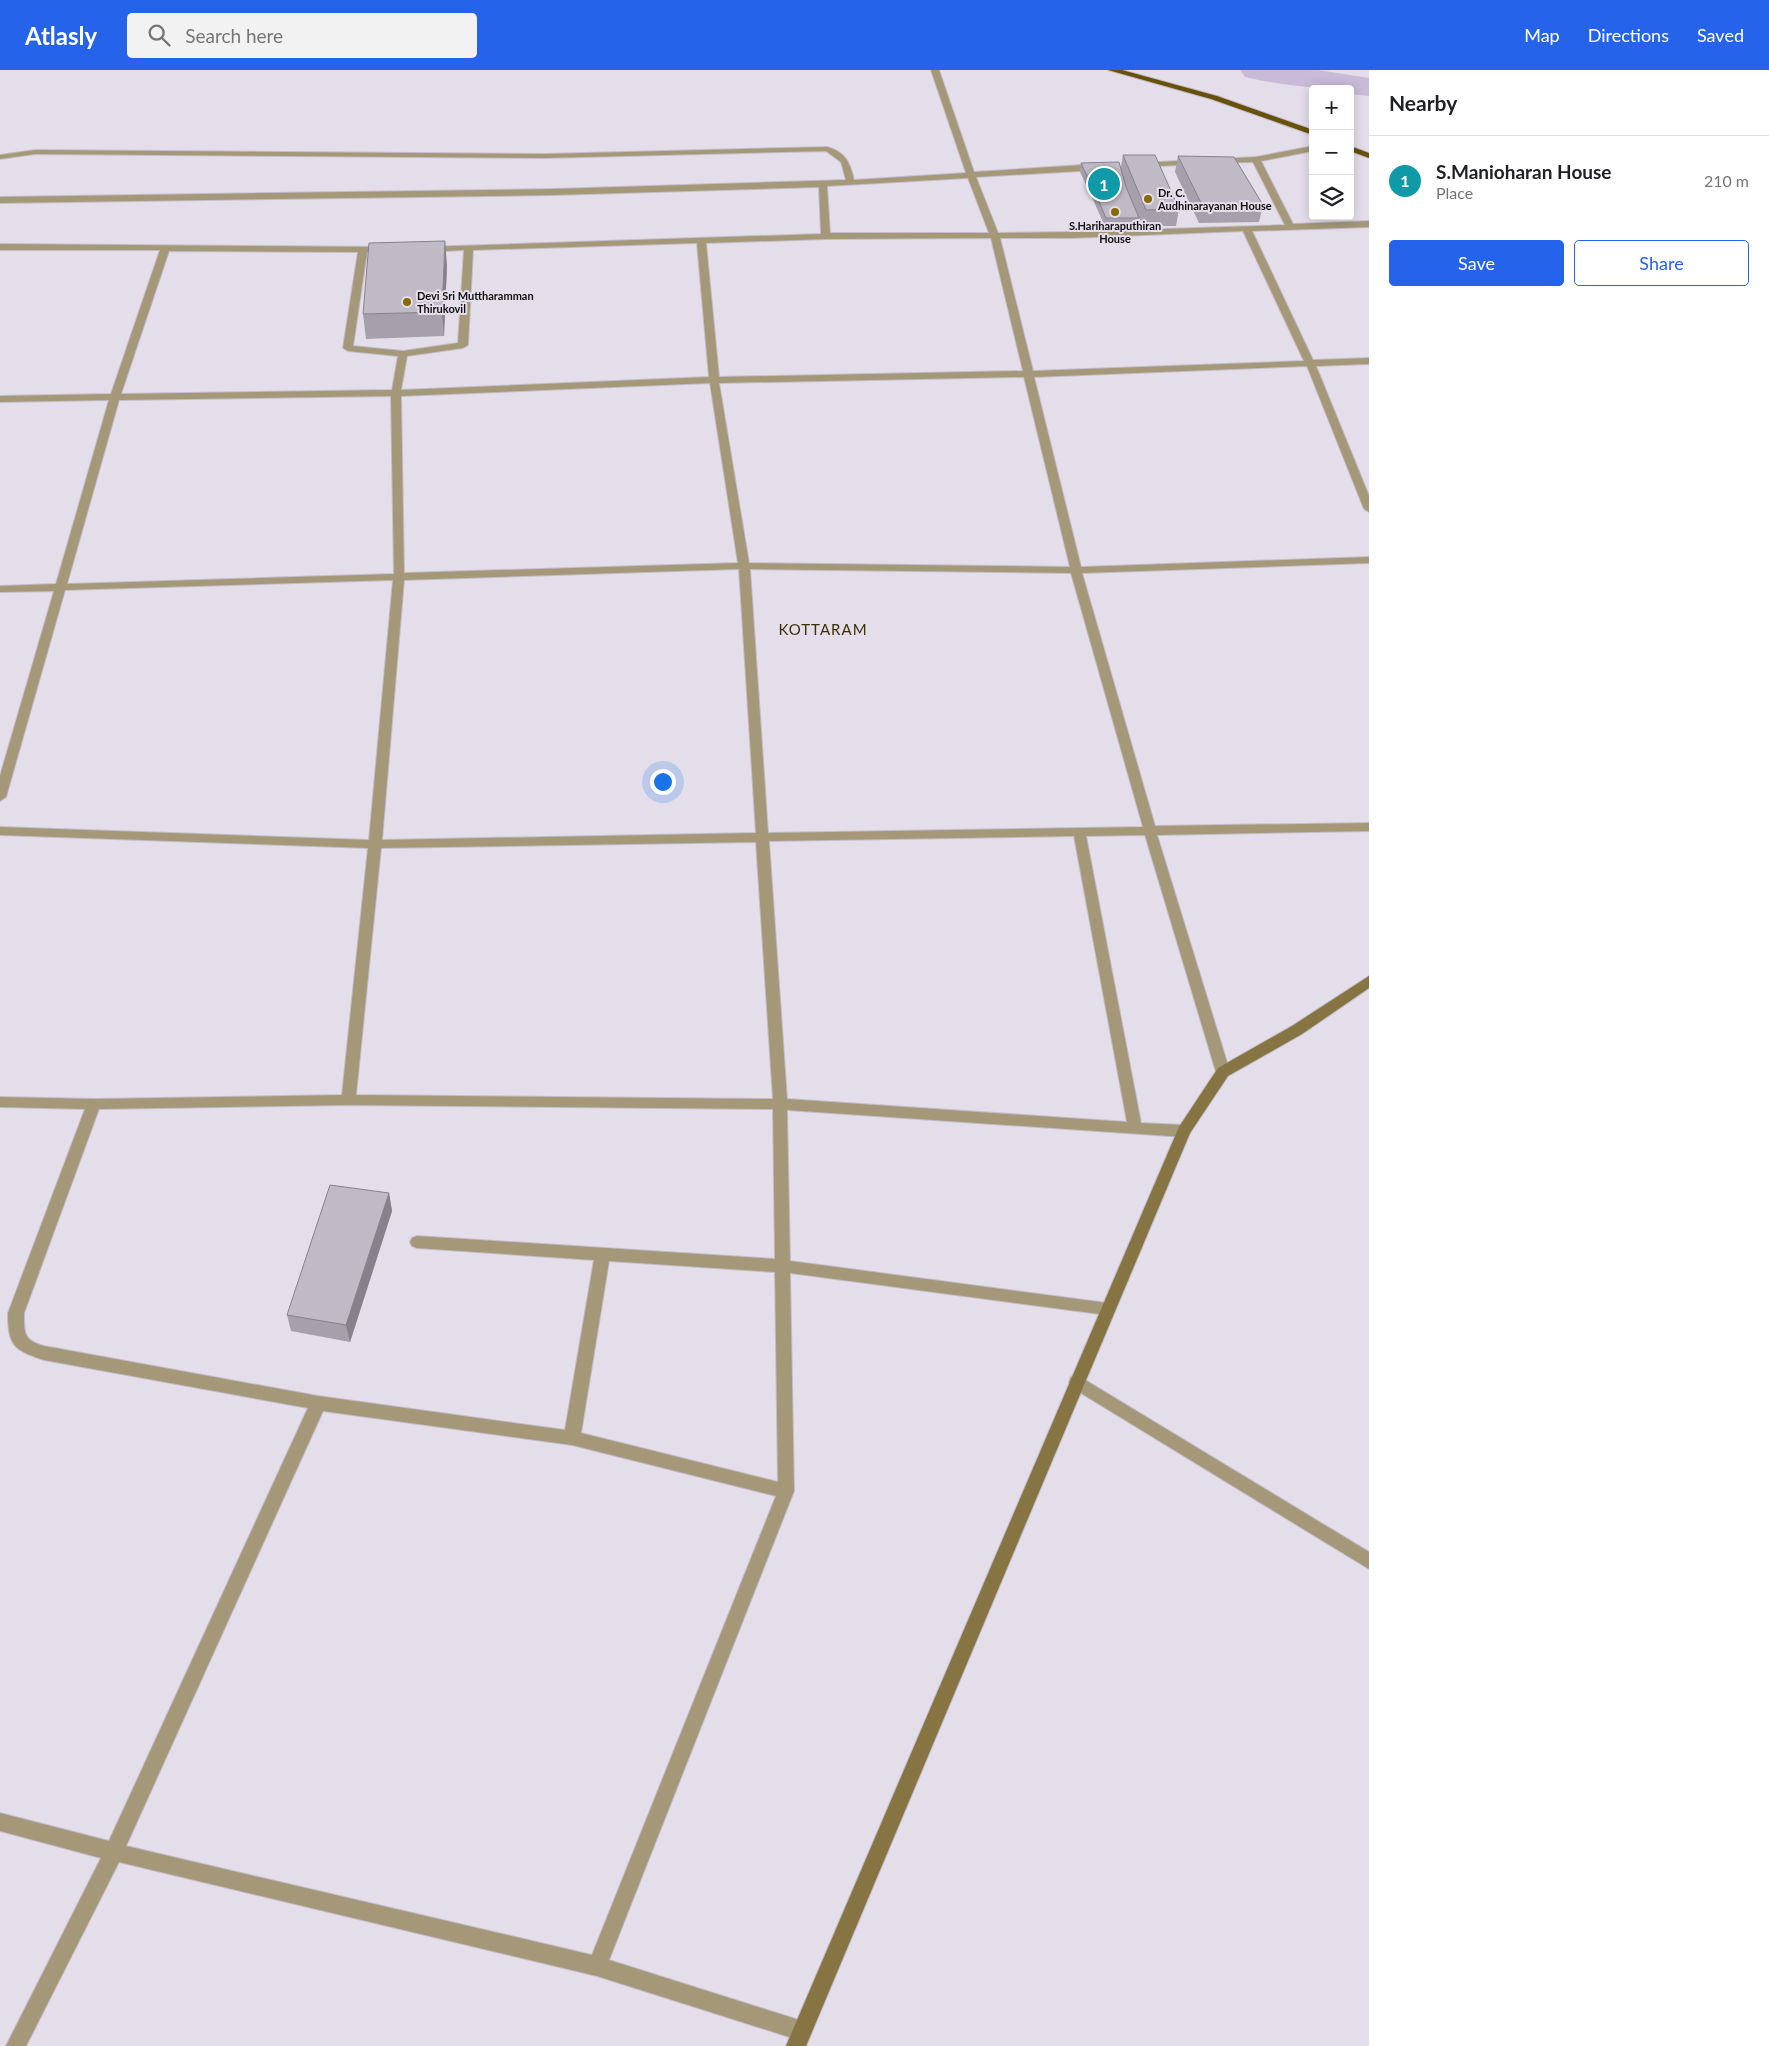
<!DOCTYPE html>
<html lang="en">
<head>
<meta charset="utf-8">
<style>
  :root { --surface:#fff; --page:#f2f2f2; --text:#202124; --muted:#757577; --line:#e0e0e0; --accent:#2563eb }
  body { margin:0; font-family:Lato,sans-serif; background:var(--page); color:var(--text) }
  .controls { position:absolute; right:15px; top:15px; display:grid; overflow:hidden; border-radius:5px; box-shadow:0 2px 12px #0003 }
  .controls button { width:45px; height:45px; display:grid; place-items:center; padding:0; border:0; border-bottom:1px solid var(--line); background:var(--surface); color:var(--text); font:25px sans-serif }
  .you { position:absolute; left:662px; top:711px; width:18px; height:18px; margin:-12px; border:4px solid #fff; border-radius:50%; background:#1a73e8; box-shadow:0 0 0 8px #1a73e833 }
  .badge { display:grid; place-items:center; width:32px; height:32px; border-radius:50%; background:var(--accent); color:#fff; font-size:16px; font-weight:700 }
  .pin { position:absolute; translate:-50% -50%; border:2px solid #fff; box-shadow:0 1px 5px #0006 }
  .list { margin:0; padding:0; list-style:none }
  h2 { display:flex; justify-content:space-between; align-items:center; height:65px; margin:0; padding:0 20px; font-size:21px }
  h2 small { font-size:16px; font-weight:400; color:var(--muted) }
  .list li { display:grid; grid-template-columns:32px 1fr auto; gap:15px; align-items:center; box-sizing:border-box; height:90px; padding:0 20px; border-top:1px solid var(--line) }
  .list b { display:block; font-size:19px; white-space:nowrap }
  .list p { margin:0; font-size:16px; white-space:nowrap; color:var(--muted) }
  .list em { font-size:16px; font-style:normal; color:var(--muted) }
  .actions { display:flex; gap:10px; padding:15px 20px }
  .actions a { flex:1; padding:11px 0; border:1px solid var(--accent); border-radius:5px; text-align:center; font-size:18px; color:var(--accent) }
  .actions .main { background:var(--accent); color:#fff }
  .icon { flex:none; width:28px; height:28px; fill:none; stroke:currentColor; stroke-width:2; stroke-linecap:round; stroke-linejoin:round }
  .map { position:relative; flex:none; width:1369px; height:1976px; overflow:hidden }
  header { display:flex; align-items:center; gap:30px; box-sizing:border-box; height:70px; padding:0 25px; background:var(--accent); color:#fff }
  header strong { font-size:24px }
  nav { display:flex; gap:28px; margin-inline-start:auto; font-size:18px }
  .search { width:350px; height:45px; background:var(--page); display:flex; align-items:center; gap:12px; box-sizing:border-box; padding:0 18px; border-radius:5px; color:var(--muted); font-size:19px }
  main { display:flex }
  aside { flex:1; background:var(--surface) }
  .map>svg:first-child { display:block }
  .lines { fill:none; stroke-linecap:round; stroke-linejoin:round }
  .canal { fill:#c9bad8; fill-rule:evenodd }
  .minor-casing { stroke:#c2bdc8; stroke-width:2 }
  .secondary-casing { stroke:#c2bdc8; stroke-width:2 }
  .trunk-casing { stroke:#c2bdc8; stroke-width:2 }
  .minor { fill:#a49878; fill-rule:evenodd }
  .secondary { fill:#877443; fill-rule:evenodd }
  .trunk { fill:#66500a; fill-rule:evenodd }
  .wall { fill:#a5a0ab }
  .shaded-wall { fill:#86828b }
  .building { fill:#c0bac7; stroke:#86828b }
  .poi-dot { fill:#876a07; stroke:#e4deeb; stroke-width:2 }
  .labels { text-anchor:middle; stroke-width:4; stroke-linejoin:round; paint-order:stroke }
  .far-poi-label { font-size:11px; font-weight:bold; fill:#110e13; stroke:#e4deeb; text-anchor:start }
  .quarter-label { font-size:15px; letter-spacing:1px; fill:#3d2f04; stroke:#e4deeb }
</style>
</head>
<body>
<header>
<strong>Atlasly</strong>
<div class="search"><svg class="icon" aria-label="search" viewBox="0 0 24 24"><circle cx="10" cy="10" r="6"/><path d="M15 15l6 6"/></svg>Search here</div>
<nav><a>Map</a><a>Directions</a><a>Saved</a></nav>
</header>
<main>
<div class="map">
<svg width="1369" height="1976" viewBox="0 0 1369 1976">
  <rect width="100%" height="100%" fill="#e4deeb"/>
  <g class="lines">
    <path class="canal" d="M1240 0H1318L1369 8V26L1350 24V19C1315 19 1279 15 1245 7Z"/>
    <g class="minor-casing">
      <g id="minor">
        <path d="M931 0H939L974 102 1098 94 1102 97 1098 100 976 107 998 163 1072 162 1285 155 1253 92 1217 93 1213 91 1217 89 1256 87 1313 76V81L1261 91 1293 154 1369 151V157L1252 161 1313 290 1369 288V294L1316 296 1369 426V442L1364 439 1307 296 1034 307 1081 497 1369 487V493L1082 503 1155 756 1369 753V761L1157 765 1230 1002 1228 1006 1223 1007 1218 1006 1216 1002 1145 765 1086 766 1141 1053 1184 1055 1189 1057 1191 1061 1189 1065 1184 1067 787 1040 790 1191 1107 1233 1112 1234 1115 1239 1112 1244 1107 1245 790 1203 794 1421 609 1890 802 1951 809 1954 812 1961 809 1968 802 1971 597 1906 119 1792 26 1976H6L101 1788 0 1761V1743L109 1771 308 1338 44 1290C14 1280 8 1276 8 1243L85 1039 0 1037V1027L94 1029 342 1025 368 778 0 765V757L369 770 393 510 65 520 6 727 0 731V706L54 521 0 522V516L56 514 109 330 0 332V326L111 324 160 180H0V174L389 177V181L367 182 353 276 403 281 458 273 464 180 428 182 425 181V177L821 164 819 117 554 125 0 133V127L554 119 846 110 841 92 826 81 545 88 35 84 0 89V85L35 80 545 84 827 77C845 82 850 92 854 110L966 103ZM968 108 989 163H830L827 116ZM1243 161 1304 291 1033 301 1000 168H1072ZM991 168 1023 301 719 307 706 173 826 169ZM697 173 709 307 401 320 407 286 463 278 468 275 473 180ZM169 181 358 182 343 278 348 281 398 286 392 320 121 324ZM1024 307 1070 497 749 493 719 313ZM710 313 738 493 404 503 401 326ZM391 326 394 504 67 514 119 330ZM739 499 756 763 382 770 404 510ZM750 499 1071 503 1143 757 768 763ZM1074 766 1127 1052 787 1029 769 771ZM756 772 773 1029 356 1025 381 778ZM348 1035 773 1039 775 1189 417 1166 412 1168 410 1172 412 1176 417 1178 594 1190 565 1360 318 1326 44 1276C23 1270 24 1263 24 1243L99 1039ZM609 1191 775 1202 778 1412 581 1363ZM323 1341 572 1375 776 1426 592 1885 126 1776Z"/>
        <polygon points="1196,90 1200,92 1199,94 1140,97 1136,95 1140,93"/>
        <polygon points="1077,1305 1369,1482 1369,1499 1071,1317 1069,1312 1071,1307"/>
      </g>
    </g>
    <g class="secondary-casing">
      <polygon id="secondary" points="1369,906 1369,918 1302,964 1228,1006 1190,1063 806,1976 786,1976 1179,1057 1218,998 1292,956"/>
    </g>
    <g class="trunk-casing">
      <g id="trunk">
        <polygon points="1108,0 1122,0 1217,26 1313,60 1313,65 1211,29"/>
        <polygon points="1350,76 1369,83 1369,88 1350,81"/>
      </g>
    </g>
    <use href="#minor" class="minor"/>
    <use href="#secondary" class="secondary"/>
    <use href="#trunk" class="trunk"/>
  </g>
  <g class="wall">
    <polygon points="1123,85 1179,139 1176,156 1143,156 1139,148 1138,156 1105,157 1092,127 1092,125 1091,125 1080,102 1081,93 1121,97"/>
    <polygon points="1178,86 1263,135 1259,152 1199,153 1175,102"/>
    <polygon points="447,195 444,266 366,269 363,244"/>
    <polygon points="389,1123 392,1141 350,1272 291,1261 287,1245"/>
  </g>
  <g class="shaded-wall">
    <polygon points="445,171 447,195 444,266 442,242"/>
    <polygon points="389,1123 392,1141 350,1272 346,1255"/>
  </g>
  <g class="building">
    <polygon points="1123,85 1155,85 1179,139 1146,140"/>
    <polygon points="1178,86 1234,87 1263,135 1203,137"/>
    <polygon points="1119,92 1126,117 1139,148 1106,148 1093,118 1109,117 1092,117 1081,93"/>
    <polygon points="445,171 442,242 363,244 369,173"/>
    <polygon points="330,1115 389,1123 346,1255 287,1245"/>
  </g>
  <g class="poi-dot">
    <circle cx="1148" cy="129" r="5"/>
    <circle cx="1115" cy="142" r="5"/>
    <circle cx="407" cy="232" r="5"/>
  </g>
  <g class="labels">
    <g class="far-poi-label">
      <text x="1158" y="127">Dr. C.<tspan x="1158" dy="13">Audhinarayanan House</tspan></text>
      <text x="1115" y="160" text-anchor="middle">S.Hariharaputhiran<tspan x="1115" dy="13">House</tspan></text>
      <text x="417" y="230">Devi Sri Muttharamman<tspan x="417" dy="13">Thirukovil</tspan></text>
    </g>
    <g class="quarter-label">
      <text x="823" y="565">KOTTARAM</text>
    </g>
  </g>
</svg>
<div class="controls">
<button>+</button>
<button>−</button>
<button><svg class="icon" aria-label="layers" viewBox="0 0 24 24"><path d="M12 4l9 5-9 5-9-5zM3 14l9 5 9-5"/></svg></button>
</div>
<div class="you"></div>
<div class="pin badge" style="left:1104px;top:114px;background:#0f9aa8">1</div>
</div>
<aside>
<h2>Nearby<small></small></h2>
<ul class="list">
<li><span class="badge" style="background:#0f9aa8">1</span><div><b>S.Manioharan House</b><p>Place</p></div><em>210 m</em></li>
</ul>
<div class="actions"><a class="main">Save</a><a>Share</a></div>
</aside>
</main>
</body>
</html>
